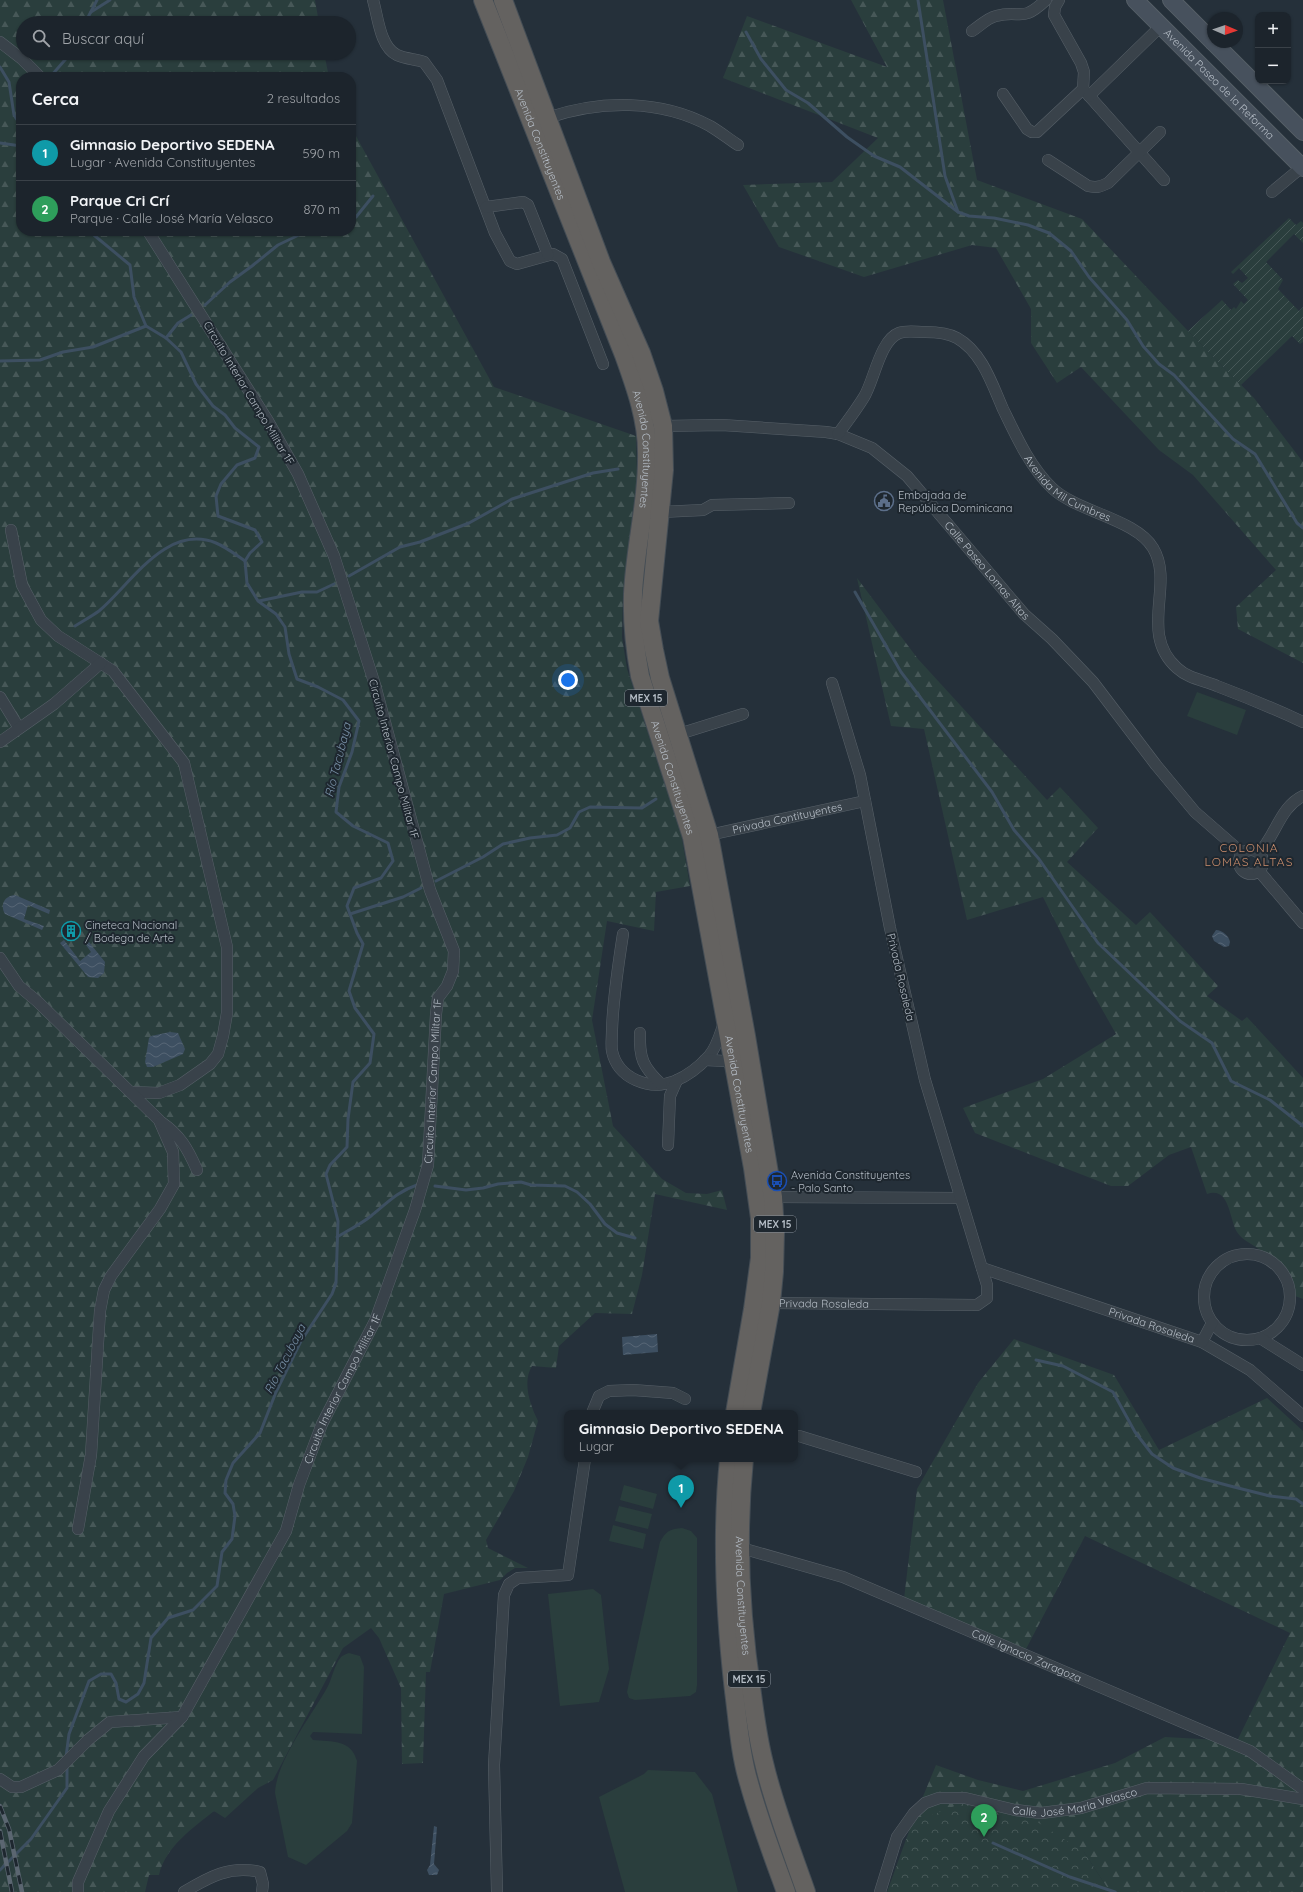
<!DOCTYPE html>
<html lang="es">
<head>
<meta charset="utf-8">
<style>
  :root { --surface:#1c242c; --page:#293038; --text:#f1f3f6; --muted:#a0a4a9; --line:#3a4148; --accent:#d93025 }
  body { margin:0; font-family:Quicksand,sans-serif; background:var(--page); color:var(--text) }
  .controls { position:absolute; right:12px; top:12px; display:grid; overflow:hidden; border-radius:8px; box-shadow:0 1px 3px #0004 }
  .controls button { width:36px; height:36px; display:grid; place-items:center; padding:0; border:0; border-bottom:1px solid var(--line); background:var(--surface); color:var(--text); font:20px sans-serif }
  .compass { position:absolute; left:1207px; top:12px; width:36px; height:36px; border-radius:50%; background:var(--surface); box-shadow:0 1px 3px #0004; rotate:92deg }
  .you { position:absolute; left:568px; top:680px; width:14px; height:14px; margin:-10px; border:3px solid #fff; border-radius:50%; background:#1a73e8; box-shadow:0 0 0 6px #1a73e833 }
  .badge { display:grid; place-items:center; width:26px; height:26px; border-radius:50%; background:var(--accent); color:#fff; font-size:13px; font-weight:700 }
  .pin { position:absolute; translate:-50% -33px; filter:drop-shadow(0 1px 2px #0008) }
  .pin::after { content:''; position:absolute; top:21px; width:14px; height:12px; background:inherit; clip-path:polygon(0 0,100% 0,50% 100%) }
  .popup { position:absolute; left:564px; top:1410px; width:234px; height:52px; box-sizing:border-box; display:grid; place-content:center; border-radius:8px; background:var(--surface); filter:drop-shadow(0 1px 3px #0005); font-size:13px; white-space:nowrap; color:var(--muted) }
  .popup b { font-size:15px; color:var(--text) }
  .popup::after { content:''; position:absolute; left:50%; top:100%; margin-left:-8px; border:8px solid transparent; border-top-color:var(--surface) }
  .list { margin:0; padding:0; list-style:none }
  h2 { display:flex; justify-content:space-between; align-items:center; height:52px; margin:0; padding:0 16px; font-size:17px }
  h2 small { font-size:13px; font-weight:400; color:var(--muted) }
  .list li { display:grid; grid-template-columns:26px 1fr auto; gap:12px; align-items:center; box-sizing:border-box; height:56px; padding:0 16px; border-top:1px solid var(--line) }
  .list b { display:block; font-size:15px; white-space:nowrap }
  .list p { margin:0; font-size:13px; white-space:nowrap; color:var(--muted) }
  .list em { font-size:13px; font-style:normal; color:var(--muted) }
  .icon { flex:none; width:22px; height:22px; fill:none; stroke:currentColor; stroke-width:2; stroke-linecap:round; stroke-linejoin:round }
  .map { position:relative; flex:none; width:1303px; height:1892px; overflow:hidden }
  .search { position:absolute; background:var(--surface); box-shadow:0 1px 3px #0004; left:16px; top:16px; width:340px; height:44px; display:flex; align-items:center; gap:10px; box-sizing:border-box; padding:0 14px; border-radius:22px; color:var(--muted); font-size:15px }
  .panel { position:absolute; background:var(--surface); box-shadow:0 1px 3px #0004; left:16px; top:72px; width:340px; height:164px; border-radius:16px }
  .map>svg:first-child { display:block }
  .forest { fill:url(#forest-firs) }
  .park { fill:url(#park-crowns) }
  .garden { fill:url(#garden-furrows) }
  .pitch { fill:#2a3e3d }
  .water { fill:url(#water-waves) }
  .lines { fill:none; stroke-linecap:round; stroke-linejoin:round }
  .stream { stroke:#3d4f61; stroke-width:3 }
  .minor-casing { stroke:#576068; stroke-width:12 }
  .secondary-casing { stroke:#576068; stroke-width:18 }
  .trunk-casing { stroke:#444d55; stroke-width:20 }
  .minor { stroke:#39424a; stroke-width:11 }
  .secondary { stroke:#47515d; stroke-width:16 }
  .trunk { stroke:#646260; stroke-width:18 }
  .rail-casing { stroke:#5b6671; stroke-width:4.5 }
  .rail { stroke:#1e272f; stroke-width:3; stroke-dasharray:9; stroke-linecap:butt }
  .labels { text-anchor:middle; stroke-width:4; stroke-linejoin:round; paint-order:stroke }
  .shield { fill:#1e272f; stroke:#889099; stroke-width:1 }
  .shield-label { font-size:10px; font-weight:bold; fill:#b5bdc6 }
  .street-label { font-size:11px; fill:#b5bdc6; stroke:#1e272f }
  .poi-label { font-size:11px; fill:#b5bdc6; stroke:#1e272f; text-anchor:start }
  .water-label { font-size:12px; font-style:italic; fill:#7890a6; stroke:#1e272f }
  .neighbourhood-label { font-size:12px; letter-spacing:1px; fill:#ca8d6c; stroke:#1e272f }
</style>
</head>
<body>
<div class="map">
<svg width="1303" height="1892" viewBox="0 0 1303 1892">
  <defs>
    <pattern id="forest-firs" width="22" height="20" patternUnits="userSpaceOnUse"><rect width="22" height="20" fill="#2a3e3d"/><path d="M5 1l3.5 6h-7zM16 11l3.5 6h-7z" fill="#475858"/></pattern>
    <pattern id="park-crowns" width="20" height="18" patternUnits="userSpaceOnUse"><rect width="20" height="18" fill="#2a3e3d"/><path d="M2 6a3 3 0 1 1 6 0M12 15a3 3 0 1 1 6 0" fill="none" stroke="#475858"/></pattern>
    <pattern id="garden-furrows" width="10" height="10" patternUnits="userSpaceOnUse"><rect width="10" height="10" fill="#2a3e3d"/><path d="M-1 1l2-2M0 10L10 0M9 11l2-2" fill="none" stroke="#475858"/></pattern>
    <pattern id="water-waves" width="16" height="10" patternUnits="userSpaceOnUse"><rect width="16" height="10" fill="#3d4f61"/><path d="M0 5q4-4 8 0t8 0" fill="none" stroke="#576676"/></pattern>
  </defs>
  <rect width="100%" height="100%" fill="#25303a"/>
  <g class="forest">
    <path d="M0 0H315L319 23H23V53H324L329 77H21V231H351V127L494 387 636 436 637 478 623 593 622 637 627 669 681 833 690 886 656 892 654 931 607 921 592 1020 613 1126 662 1179 686 1193 707 1194 722 1190 727 1210 655 1194 642 1275 632 1314 595 1313 559 1346 556 1368 532 1366C522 1382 530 1405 538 1421L528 1457 514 1491 486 1540 488 1548 528 1568H515L507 1573 500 1580 444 1594 430 1672H426L423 1763 402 1764 401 1688 379 1638 371 1628 343 1648 273 1780 258 1788 225 1818 214 1811C193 1828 165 1847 159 1875H149L145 1892H0Z"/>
    <polygon points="851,0 943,0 977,180 1082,219 1188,331 1254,398 1303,462 1303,663 1238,629 1236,607 1276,570 1193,475 1159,450 1081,367 1057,383 1031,343 1031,309 996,248 972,245 864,277 779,247 743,185 832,182 878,138 723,78 747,16 887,67"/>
    <path d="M857 578 918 659 1047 800 1060 787 1098 828 1067 862 1136 925 1150 912 1218 986 1207 996 1242 1021 1247 1017 1303 1078V1299L1295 1296C1289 1264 1275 1260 1251 1244 1246 1241 1240 1237 1237 1232 1229 1219 1230 1186 1207 1194L1191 1147 1169 1155 1128 1186H1111L975 1133 963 1108 1043 1079 1116 1034 1077 965 1043 897 967 920 924 729 891 726Z"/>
    <polygon points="1014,1339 1114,1375 1159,1450 1267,1398 1303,1431 1303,1892 1110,1892 1084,1852 912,1823 936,1765 978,1780 1023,1791 1115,1763 1165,1737 1237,1741 1290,1633 1085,1536 1026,1649 904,1599 917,1489 978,1383"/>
  </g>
  <polygon class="park" points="962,1803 1028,1816 1084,1852 1110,1892 887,1892 912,1823"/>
  <polygon class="garden" points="1289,218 1296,225 1301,221 1303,223 1303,243 1294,234 1266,262 1283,280 1278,289 1299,311 1303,307 1303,342 1300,344 1292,336 1241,385 1188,331 1222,300 1231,310 1234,307 1236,309 1241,301 1244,304 1248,300 1233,284 1238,280 1242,283 1248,278 1239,268 1233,274 1231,272"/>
  <g class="pitch">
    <polygon points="1197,692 1246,710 1237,735 1187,716"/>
    <polygon points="624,1485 657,1494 653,1509 620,1500"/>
    <polygon points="619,1506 652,1514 648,1529 615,1521"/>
    <polygon points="613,1525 646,1534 643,1549 609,1541"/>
    <path d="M682 1528 691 1531 697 1538V1685L696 1692 690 1696 635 1700 629 1698 627 1692 660 1542C666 1531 670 1529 682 1528Z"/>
    <polygon points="593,1589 601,1595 609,1669 599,1702 560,1706 548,1594"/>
    <path d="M349 1653 360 1656 364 1667 362 1734 313 1732 310 1736 313 1740C332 1742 351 1739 357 1761L352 1823 347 1831 306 1865 288 1857 275 1793C276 1762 311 1716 327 1688 332 1679 334 1665 341 1657 343 1655 346 1654 349 1653Z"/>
    <polygon points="648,1770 695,1772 712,1794 738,1892 625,1892 599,1797 644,1774"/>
  </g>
  <g class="water">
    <path d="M15 895 50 910 49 914 28 905 24 919 44 926 42 930 5 914C0 905 4 896 15 895Z"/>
    <path d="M1216 930C1222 930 1229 936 1230 942L1229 946 1224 947 1214 941 1212 936Z"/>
    <polygon points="64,940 80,961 91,952 86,945 89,942 105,962 104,973 98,978 88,977 60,943"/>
    <polygon points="170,1032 178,1033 185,1049 183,1054 153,1067 147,1067 145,1062 149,1038 151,1036"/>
    <polygon points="657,1334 658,1352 623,1355 622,1337"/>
    <polygon points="434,1826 437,1827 434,1864 439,1870 437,1875 429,1875 427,1870 430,1865"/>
  </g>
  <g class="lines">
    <g class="stream">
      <polyline points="918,0 945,176 958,212"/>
      <polyline points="91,12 110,0"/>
      <polyline points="85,23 97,0"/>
      <polyline points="746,32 761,59 786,90 808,103 847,137 874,156 900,167 958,212 969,216 994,218 1028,225 1049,233 1071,251 1089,277 1127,320 1143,346 1159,364 1174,375 1233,439 1255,454 1297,523 1303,528"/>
      <polyline points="0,67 9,82 14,115 21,126"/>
      <polyline points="51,76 71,53"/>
      <polyline points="0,143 21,146"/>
      <polyline points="351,219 356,217 373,196"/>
      <polyline points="205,305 230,282 252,266 278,245 301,234 318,231"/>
      <polyline points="166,338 178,323 191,315"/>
      <polyline points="0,361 40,360 63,352 93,347 146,326"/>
      <polyline points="349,576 400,547 420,542 469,523 512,499 593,473 618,469"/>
      <polyline points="855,592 901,672 992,792 1014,830 1039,859 1098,943 1180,1021 1212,1043 1231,1081 1270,1100 1303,1126"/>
      <polyline points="259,601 302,592 317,592 334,584"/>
      <path d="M75 626C83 621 92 616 99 611 131 584 166 523 216 543 226 547 236 555 245 561"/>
      <polyline points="436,881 483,857 503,844 530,838 557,835 570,828 579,812 590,807 642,808 656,799"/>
      <polyline points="350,914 403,897 421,888"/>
      <polyline points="435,1186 466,1190 483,1188 498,1184 521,1182 531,1185 565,1186 577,1192 590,1204 605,1224 617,1233 635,1238"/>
      <path d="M337 1237C349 1230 361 1224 371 1216 386 1204 398 1191 417 1185"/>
      <polyline points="1036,1360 1063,1366 1113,1392 1135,1432 1152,1454 1173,1468 1200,1478 1234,1487 1270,1496 1296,1499 1303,1504"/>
      <polyline points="66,1757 69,1734 89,1681 101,1674 111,1674 116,1683 119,1699 126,1702 138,1694 144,1683 151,1638 168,1618 193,1610 217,1586 222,1552 232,1539 235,1516 233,1504 225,1493 226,1480 233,1463 260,1433 276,1392 301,1341 332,1294 336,1283 338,1221 326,1174 330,1165 347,1147 348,1119 353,1082 370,1063 374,1034 355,1008 349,991 363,944 357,933 347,906 354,888 381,878 393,861 388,843 353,826 336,812 339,787 352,752 359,721 343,700 318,687 297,679 289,654 285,627 276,614 258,601 247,583 245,561 250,553 262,542 255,530 218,516 216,496 221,484 237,465 255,458 259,447 235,428 225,415 213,406 196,384 181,352 166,338 146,326 134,297 130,265 89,231"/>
      <polyline points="993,1843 1070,1877 1115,1892"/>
      <polyline points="0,1870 31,1839 67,1788 67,1764"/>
    </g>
    <g class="minor-casing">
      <g id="minor">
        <path d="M373 0C378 17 380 47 397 55 406 59 415 59 424 62L437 80 495 233 510 261 517 264 553 254 562 259 603 364"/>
        <path d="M972 31C980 26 987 18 996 16 1022 9 1020 24 1046 0"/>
        <polyline points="0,42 22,59 40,77"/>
        <polyline points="1083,89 1164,180"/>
        <polyline points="1003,94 1027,129 1032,132 1037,132 1083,89 1084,72 1081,63 1054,15 1055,7 1059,0"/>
        <polyline points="1089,96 1161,26"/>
        <path d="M547 118C600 100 660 99 710 126 720 132 729 139 738 145"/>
        <path d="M1048 160 1088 186C1096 188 1100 187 1108 183L1160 132"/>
        <polyline points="1272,192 1302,167"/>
        <polyline points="486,207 523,202 528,205 548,255"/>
        <path id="s1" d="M663 426 722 425 826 432 838 434 872 448 907 476 1024 614 1052 639 1093 682 1156 765 1195 812 1242 853"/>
        <path id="s2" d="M838 434C847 422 856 410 864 397 874 381 880 340 899 333 907 330 916 332 925 332 934 332 948 333 957 338 982 352 992 384 1003 409 1016 436 1030 467 1052 488 1077 512 1136 519 1153 548 1175 584 1138 633 1177 668 1189 679 1203 680 1217 686 1246 697 1275 709 1303 722"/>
        <polyline points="661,512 703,510 712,505 789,503"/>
        <polyline points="11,530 22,585 41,620 58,636 113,671 184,763 227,947 227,1013 223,1036 218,1054 210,1064 180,1085 159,1093 131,1092"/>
        <polyline points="0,697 19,728"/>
        <polyline points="679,734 743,714"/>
        <polyline points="0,742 54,704 101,663"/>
        <path id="s3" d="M709 835 865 801"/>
        <circle cx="1251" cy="862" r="12"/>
        <path d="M1259 853C1276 835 1280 807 1303 796"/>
        <polyline points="1259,871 1303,923"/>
        <path d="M623 934C618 966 613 998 612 1030 612 1037 611 1045 612 1051 618 1079 650 1091 675 1081 687 1076 700 1066 709 1056 717 1047 720 1034 724 1023"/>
        <polyline points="0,958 19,986 38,1002 159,1120 173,1152 174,1184 160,1209 111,1276 104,1290 100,1311 91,1455 78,1529"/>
        <path d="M640 1033C639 1058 643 1067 661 1084"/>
        <polyline points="705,1060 725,1061 734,1064"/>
        <path d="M161 1122C180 1135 188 1149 197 1170"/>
        <polyline points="668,1145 670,1096 677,1080"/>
        <polyline points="773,1197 960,1198"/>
        <circle cx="1247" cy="1297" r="43"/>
        <path id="s4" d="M982 1268 1202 1342 1250 1370 1303 1416"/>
        <path id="s5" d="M771 1303 977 1305 987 1298V1285L925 1080 890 928 860 775 832 683"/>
        <polyline points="1260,1338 1303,1365"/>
        <polyline points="1202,1342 1212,1323"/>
        <polyline points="592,1413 599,1396 609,1391 633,1390 673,1393 685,1399"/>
        <polyline points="795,1436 799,1436 916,1472"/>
        <path id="s6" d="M738 1547 843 1577 1250 1751 1303 1789"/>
        <path id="s7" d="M0 1779 12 1787H21L58 1770 88 1740 110 1722 182 1717 286 1531 299 1485 322 1424 375 1321 415 1210 428 1165 436 1014 438 998 447 986 453 971 454 951 430 890 375 685 334 556 298 474 268 421 148 231"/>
        <polyline points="78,1892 78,1882 109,1811 144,1756 182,1717"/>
        <path d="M184 1892C209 1877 230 1865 260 1872L263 1884 262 1892"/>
        <polyline points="497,1892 494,1765 504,1595 509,1584 518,1578 568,1575 585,1459"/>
        <path id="s8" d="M880 1892 897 1837 914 1813 925 1803 939 1798H965L1015 1810 1041 1813 1081 1808 1147 1788 1241 1789 1303 1799"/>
      </g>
    </g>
    <g class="secondary-casing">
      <g id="secondary">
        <path id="s9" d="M1135 0 1303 168"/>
        <polyline points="1171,0 1213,42"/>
        <polyline points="1213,42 1303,132"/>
      </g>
    </g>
    <g class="trunk-casing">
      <g id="trunk">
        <path id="s10" d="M483 0 624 355C635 386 647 418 647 452 648 500 635 547 633 594 632 622 635 649 640 676L692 837 753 1168 760 1218V1258L753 1309 735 1413"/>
        <polyline points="503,0 601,262 641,353 654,391 663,426 664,470 649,621 654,650 660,678 709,835 746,1036 773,1197 775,1233 774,1272 771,1303 751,1413"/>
        <path d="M729 1459C721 1537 725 1613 734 1691 738 1721 740 1754 749 1783 759 1820 773 1856 786 1892"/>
        <path id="s11" d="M744 1459C736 1538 740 1615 752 1694 755 1717 758 1740 764 1763 774 1806 791 1849 806 1892"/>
      </g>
    </g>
    <use href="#minor" class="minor"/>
    <use href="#secondary" class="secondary"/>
    <use href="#trunk" class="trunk"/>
    <g class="rail-casing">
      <g id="rail">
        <polyline points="0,1806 9,1829 22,1892"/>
        <polyline points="0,1831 12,1892"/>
      </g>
    </g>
    <use href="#rail" class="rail"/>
  </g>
  <defs>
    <g id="civic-ring" transform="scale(1)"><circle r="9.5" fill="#1e272f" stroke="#5c6f8a" stroke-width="1.5"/><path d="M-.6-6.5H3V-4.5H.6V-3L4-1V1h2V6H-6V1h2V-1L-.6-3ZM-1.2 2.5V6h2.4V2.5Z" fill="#5c6f8a"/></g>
    <g id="building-ring" transform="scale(1)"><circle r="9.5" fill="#1e272f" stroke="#0f9aa8" stroke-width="1.5"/><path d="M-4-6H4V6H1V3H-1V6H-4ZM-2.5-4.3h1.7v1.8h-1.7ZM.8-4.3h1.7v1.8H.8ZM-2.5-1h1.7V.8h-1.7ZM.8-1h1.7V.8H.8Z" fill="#0f9aa8"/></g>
    <g id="bus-ring" transform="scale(1)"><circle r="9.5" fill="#1e272f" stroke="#1a4fb4" stroke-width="1.5"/><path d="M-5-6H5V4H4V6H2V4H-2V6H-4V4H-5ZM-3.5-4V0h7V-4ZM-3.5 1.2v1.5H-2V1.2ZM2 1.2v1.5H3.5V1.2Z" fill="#1a4fb4"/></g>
  </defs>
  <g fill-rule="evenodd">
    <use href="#civic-ring" x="884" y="501"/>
    <use href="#building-ring" x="71" y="931"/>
    <use href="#bus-ring" x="777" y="1181"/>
  </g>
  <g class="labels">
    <g class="shield">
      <rect x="625" y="690" width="42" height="16" rx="3"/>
      <rect x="754" y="1216" width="42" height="16" rx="3"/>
      <rect x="728" y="1671" width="42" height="16" rx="3"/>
    </g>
    <g class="shield-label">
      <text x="646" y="702">MEX 15</text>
      <text x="775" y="1228">MEX 15</text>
      <text x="749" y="1683">MEX 15</text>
    </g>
    <g class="street-label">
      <text dy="4" stroke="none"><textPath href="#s9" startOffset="119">Avenida Paseo de la Reforma</textPath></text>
      <text dy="4" stroke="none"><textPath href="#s10" startOffset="155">Avenida Constituyentes</textPath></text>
      <text transform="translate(249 393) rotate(59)" y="4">Circuito Interior Campo Militar 1F</text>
      <text dy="4" stroke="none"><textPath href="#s10" startOffset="479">Avenida Constituyentes</textPath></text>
      <text dy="4" stroke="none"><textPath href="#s2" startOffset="371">Avenida Mil Cumbres</textPath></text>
      <text dy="4" stroke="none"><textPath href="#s1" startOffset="381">Calle Paseo Lomas Altas</textPath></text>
      <text transform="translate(394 759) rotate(75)" y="4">Circuito Interior Campo Militar 1F</text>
      <text dy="4" stroke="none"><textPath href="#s10" startOffset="814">Avenida Constituyentes</textPath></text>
      <text dy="4" stroke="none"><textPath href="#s3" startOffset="80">Privada Contituyentes</textPath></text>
      <text transform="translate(901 977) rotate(77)" y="4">Privada Rosaleda</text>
      <text dy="4" stroke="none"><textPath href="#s7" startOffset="898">Circuito Interior Campo Militar 1F</textPath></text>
      <text dy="4" stroke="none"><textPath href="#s10" startOffset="1138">Avenida Constituyentes</textPath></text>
      <text dy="4" stroke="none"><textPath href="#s5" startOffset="53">Privada Rosaleda</textPath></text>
      <text dy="4" stroke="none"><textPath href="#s4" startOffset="179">Privada Rosaleda</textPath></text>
      <text dy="4" stroke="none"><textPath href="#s7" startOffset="574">Circuito Interior Campo Militar 1F</textPath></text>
      <text dy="4" stroke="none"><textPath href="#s11" startOffset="137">Avenida Constituyentes</textPath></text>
      <text dy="4" stroke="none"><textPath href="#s6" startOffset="309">Calle Ignacio Zaragoza</textPath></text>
      <text dy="4" stroke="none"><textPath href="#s8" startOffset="255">Calle José María Velasco</textPath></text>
    </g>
    <g class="poi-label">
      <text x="898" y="499">Embajada de<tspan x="898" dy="13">República Dominicana</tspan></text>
      <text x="85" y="929">Cineteca Nacional<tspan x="85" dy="13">/ Bodega de Arte</tspan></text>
      <text x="791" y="1179">Avenida Constituyentes<tspan x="791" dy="13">- Palo Santo</tspan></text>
    </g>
    <g class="water-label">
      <text transform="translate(338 760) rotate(-76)" y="4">Río Tacubaya</text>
      <text transform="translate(285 1359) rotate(-63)" y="4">Río Tacubaya</text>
    </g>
    <g class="neighbourhood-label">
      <text x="1249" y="852">COLONIA<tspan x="1249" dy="14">LOMAS ALTAS</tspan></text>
    </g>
  </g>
</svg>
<div class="controls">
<button>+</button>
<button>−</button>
</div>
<svg class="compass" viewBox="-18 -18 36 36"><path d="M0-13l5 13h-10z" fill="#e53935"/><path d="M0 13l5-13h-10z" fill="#a0a4a9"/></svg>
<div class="you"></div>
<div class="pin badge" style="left:681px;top:1508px;background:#0f9aa8">1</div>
<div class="popup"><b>Gimnasio Deportivo SEDENA</b>Lugar</div>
<div class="pin badge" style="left:984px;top:1837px;background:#2e9e5b">2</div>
<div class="search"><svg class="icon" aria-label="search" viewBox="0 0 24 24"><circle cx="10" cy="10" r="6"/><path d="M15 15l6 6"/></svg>Buscar aquí</div>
<section class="panel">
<h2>Cerca<small>2 resultados</small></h2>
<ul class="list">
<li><span class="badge" style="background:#0f9aa8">1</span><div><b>Gimnasio Deportivo SEDENA</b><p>Lugar · Avenida Constituyentes</p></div><em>590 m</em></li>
<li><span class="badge" style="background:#2e9e5b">2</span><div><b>Parque Cri Crí</b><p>Parque · Calle José María Velasco</p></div><em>870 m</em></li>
</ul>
</section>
</div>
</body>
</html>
